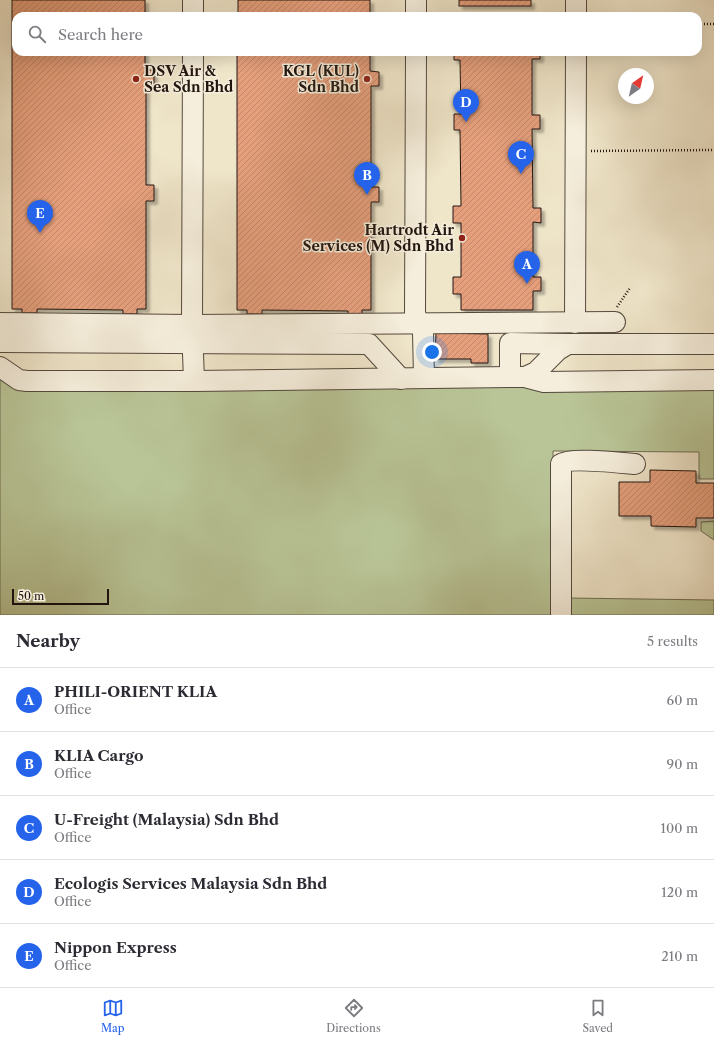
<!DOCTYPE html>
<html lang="en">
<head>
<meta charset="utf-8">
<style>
  :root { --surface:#fff; --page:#f7f7f7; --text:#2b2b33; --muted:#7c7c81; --line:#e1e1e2; --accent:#2563eb }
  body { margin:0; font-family:"Libre Caslon Text",serif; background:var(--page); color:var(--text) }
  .compass { position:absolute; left:618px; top:68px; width:36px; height:36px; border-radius:50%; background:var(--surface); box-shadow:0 4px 16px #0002; rotate:34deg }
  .scale { position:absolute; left:12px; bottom:10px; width:97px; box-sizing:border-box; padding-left:4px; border:2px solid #22150f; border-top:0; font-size:11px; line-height:14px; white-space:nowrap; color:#22150f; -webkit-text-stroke:3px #f5eedc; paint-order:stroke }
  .you { position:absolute; left:432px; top:352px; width:14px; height:14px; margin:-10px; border:3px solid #fff; border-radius:50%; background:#1a73e8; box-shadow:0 0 0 6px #1a73e833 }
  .badge { display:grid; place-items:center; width:26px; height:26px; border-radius:50%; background:var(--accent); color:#fff; font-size:13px; font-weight:700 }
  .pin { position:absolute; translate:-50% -33px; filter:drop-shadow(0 1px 2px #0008) }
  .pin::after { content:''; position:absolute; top:21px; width:14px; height:12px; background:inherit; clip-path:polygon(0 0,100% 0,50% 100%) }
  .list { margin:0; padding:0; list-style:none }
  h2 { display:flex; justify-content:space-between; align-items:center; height:52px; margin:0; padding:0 16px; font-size:17px }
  h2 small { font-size:13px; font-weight:400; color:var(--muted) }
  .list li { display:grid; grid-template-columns:26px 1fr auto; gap:12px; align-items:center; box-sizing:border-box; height:64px; padding:0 16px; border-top:1px solid var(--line) }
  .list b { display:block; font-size:15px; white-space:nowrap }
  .list p { margin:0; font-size:13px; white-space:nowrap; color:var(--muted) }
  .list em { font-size:13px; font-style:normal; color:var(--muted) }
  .icon { flex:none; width:22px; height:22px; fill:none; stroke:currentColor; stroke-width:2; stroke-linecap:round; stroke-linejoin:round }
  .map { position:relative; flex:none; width:714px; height:615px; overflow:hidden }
  .search { position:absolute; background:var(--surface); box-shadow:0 4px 16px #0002; left:12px; right:12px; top:12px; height:44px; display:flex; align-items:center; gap:10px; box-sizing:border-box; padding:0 14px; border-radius:12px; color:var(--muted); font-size:15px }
  .sheet { height:372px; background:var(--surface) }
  nav { display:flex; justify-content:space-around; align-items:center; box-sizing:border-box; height:56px; border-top:1px solid var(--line); background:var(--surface); font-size:11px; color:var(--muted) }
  nav a { display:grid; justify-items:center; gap:2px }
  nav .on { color:var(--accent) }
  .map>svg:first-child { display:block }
  .green { fill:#b9c597; stroke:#6e6d53 }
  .building { fill:url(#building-hatch); stroke:#22150f; filter:url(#shadow) }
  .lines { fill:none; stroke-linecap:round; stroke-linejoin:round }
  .minor-casing { stroke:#55493e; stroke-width:22 }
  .path { stroke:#22150f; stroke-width:2.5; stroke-dasharray:1 2; stroke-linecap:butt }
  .minor { stroke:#f5eedc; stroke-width:20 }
  .poi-dot { fill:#8f2418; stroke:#f5eedc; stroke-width:1.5 }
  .labels { text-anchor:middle; stroke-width:3; stroke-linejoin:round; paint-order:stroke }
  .poi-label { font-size:14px; font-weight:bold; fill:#22150f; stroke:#f5eedc; text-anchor:end }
</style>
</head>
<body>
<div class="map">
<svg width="714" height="615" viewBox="0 0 714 615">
  <defs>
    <pattern id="building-hatch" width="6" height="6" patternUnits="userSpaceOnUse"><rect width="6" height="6" fill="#e59f7b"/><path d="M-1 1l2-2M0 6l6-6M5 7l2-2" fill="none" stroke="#c48869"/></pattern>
    <filter id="shadow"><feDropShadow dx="3.5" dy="3.5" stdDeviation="1" flood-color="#0004"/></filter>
  </defs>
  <rect width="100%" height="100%" fill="#efe5c9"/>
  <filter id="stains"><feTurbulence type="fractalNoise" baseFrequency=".005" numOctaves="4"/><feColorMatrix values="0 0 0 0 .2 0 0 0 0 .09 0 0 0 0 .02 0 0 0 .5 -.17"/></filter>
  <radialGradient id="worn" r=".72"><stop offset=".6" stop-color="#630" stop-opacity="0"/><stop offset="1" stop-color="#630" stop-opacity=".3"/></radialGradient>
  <g class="green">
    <polygon points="0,377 714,385 714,479 699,479 699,452 553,451 554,615 0,615"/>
    <polygon points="714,521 714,540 701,531 701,522"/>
    <polygon points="568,598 714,600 714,615 568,615"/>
  </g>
  <g class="building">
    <polygon points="12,0 145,0 145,16 16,16 16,52 145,52 145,70 154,70 154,85 146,85 146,185 154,185 154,201 146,201 146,309 137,309 137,314 123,314 123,310 37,309 37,313 22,313 22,309 12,309"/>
    <rect x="238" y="0" width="132" height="16"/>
    <rect x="459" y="0" width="72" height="6"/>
    <polygon points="237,52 370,52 370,71 379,72 379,86 371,86 371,187 379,187 379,202 371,202 371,310 362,310 362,315 348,315 348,311 262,310 262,314 247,314 247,310 237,310"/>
    <polygon points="454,52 540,52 540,59 532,59 532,115 540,115 540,129 532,129 533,208 541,208 541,223 533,222 533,277 541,277 541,291 533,291 533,310 461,310 461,294 453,294 453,277 461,277 461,223 453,223 453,206 461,206 460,130 454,130 454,114 461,114 460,60 454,60"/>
    <polygon points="436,333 488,334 488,363 471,363 471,359 435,359"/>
    <polygon points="650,470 696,471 696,483 714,483 714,518 696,518 696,527 651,526 651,516 619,516 619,482 650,482"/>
  </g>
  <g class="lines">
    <g class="minor-casing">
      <g id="minor">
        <polyline points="193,16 193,0"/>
        <polyline points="416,16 416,0"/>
        <polyline points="576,16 576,0"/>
        <polyline points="193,52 192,325 194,381"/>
        <polyline points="416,52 415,314 423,332 424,378"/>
        <polyline points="0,323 192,325 615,322"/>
        <polyline points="575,323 576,52"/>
        <polyline points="0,342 369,344 401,379"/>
        <polyline points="0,367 19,380 27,381 194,381 510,377 525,377 544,382 714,380"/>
        <polyline points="510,377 510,343 568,344"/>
        <polyline points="525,377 536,372 558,350 568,344 714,344"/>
        <path d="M561 615V464C570 457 621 463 635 464"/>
      </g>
    </g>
    <g class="path">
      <polyline points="698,24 714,24"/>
      <polyline points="591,151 714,150"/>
      <polyline points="617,307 630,288"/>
    </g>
    <use href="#minor" class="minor"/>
  </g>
  <g class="poi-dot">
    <circle cx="136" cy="79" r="4"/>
    <circle cx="367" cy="79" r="4"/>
    <circle cx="462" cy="238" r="4"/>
  </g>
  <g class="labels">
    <g class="poi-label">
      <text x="144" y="76" text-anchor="start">DSV Air &amp;<tspan x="144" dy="16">Sea Sdn Bhd</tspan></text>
      <text x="359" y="76">KGL (KUL)<tspan x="359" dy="16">Sdn Bhd</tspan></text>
      <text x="454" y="235">Hartrodt Air<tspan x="454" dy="16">Services (M) Sdn Bhd</tspan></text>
    </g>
  </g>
  <rect width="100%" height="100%" filter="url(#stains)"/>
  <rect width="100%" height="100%" fill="url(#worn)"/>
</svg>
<svg class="compass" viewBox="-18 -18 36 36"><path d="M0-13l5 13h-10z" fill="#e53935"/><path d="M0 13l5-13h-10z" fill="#7c7c81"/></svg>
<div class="scale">50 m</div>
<div class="you"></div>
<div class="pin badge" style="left:527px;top:284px">A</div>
<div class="pin badge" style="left:367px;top:195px">B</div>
<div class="pin badge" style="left:521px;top:174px">C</div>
<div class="pin badge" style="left:466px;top:122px">D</div>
<div class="pin badge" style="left:40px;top:233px">E</div>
<div class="search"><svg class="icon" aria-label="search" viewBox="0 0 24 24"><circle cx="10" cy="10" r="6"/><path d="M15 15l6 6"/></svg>Search here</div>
</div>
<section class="sheet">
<h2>Nearby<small>5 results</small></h2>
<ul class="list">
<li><span class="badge">A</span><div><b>PHILI-ORIENT KLIA</b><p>Office</p></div><em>60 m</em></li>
<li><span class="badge">B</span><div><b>KLIA Cargo</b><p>Office</p></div><em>90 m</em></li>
<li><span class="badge">C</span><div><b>U-Freight (Malaysia) Sdn Bhd</b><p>Office</p></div><em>100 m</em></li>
<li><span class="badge">D</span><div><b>Ecologis Services Malaysia Sdn Bhd</b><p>Office</p></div><em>120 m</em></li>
<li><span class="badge">E</span><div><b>Nippon Express</b><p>Office</p></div><em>210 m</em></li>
</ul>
</section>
<nav>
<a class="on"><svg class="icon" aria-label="map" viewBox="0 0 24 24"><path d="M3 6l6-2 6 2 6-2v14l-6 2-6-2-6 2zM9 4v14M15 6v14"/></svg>Map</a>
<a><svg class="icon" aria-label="directions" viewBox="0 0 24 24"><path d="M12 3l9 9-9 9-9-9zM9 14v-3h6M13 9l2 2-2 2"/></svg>Directions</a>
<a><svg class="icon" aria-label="saved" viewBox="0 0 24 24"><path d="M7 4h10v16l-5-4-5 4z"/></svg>Saved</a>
</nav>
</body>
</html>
